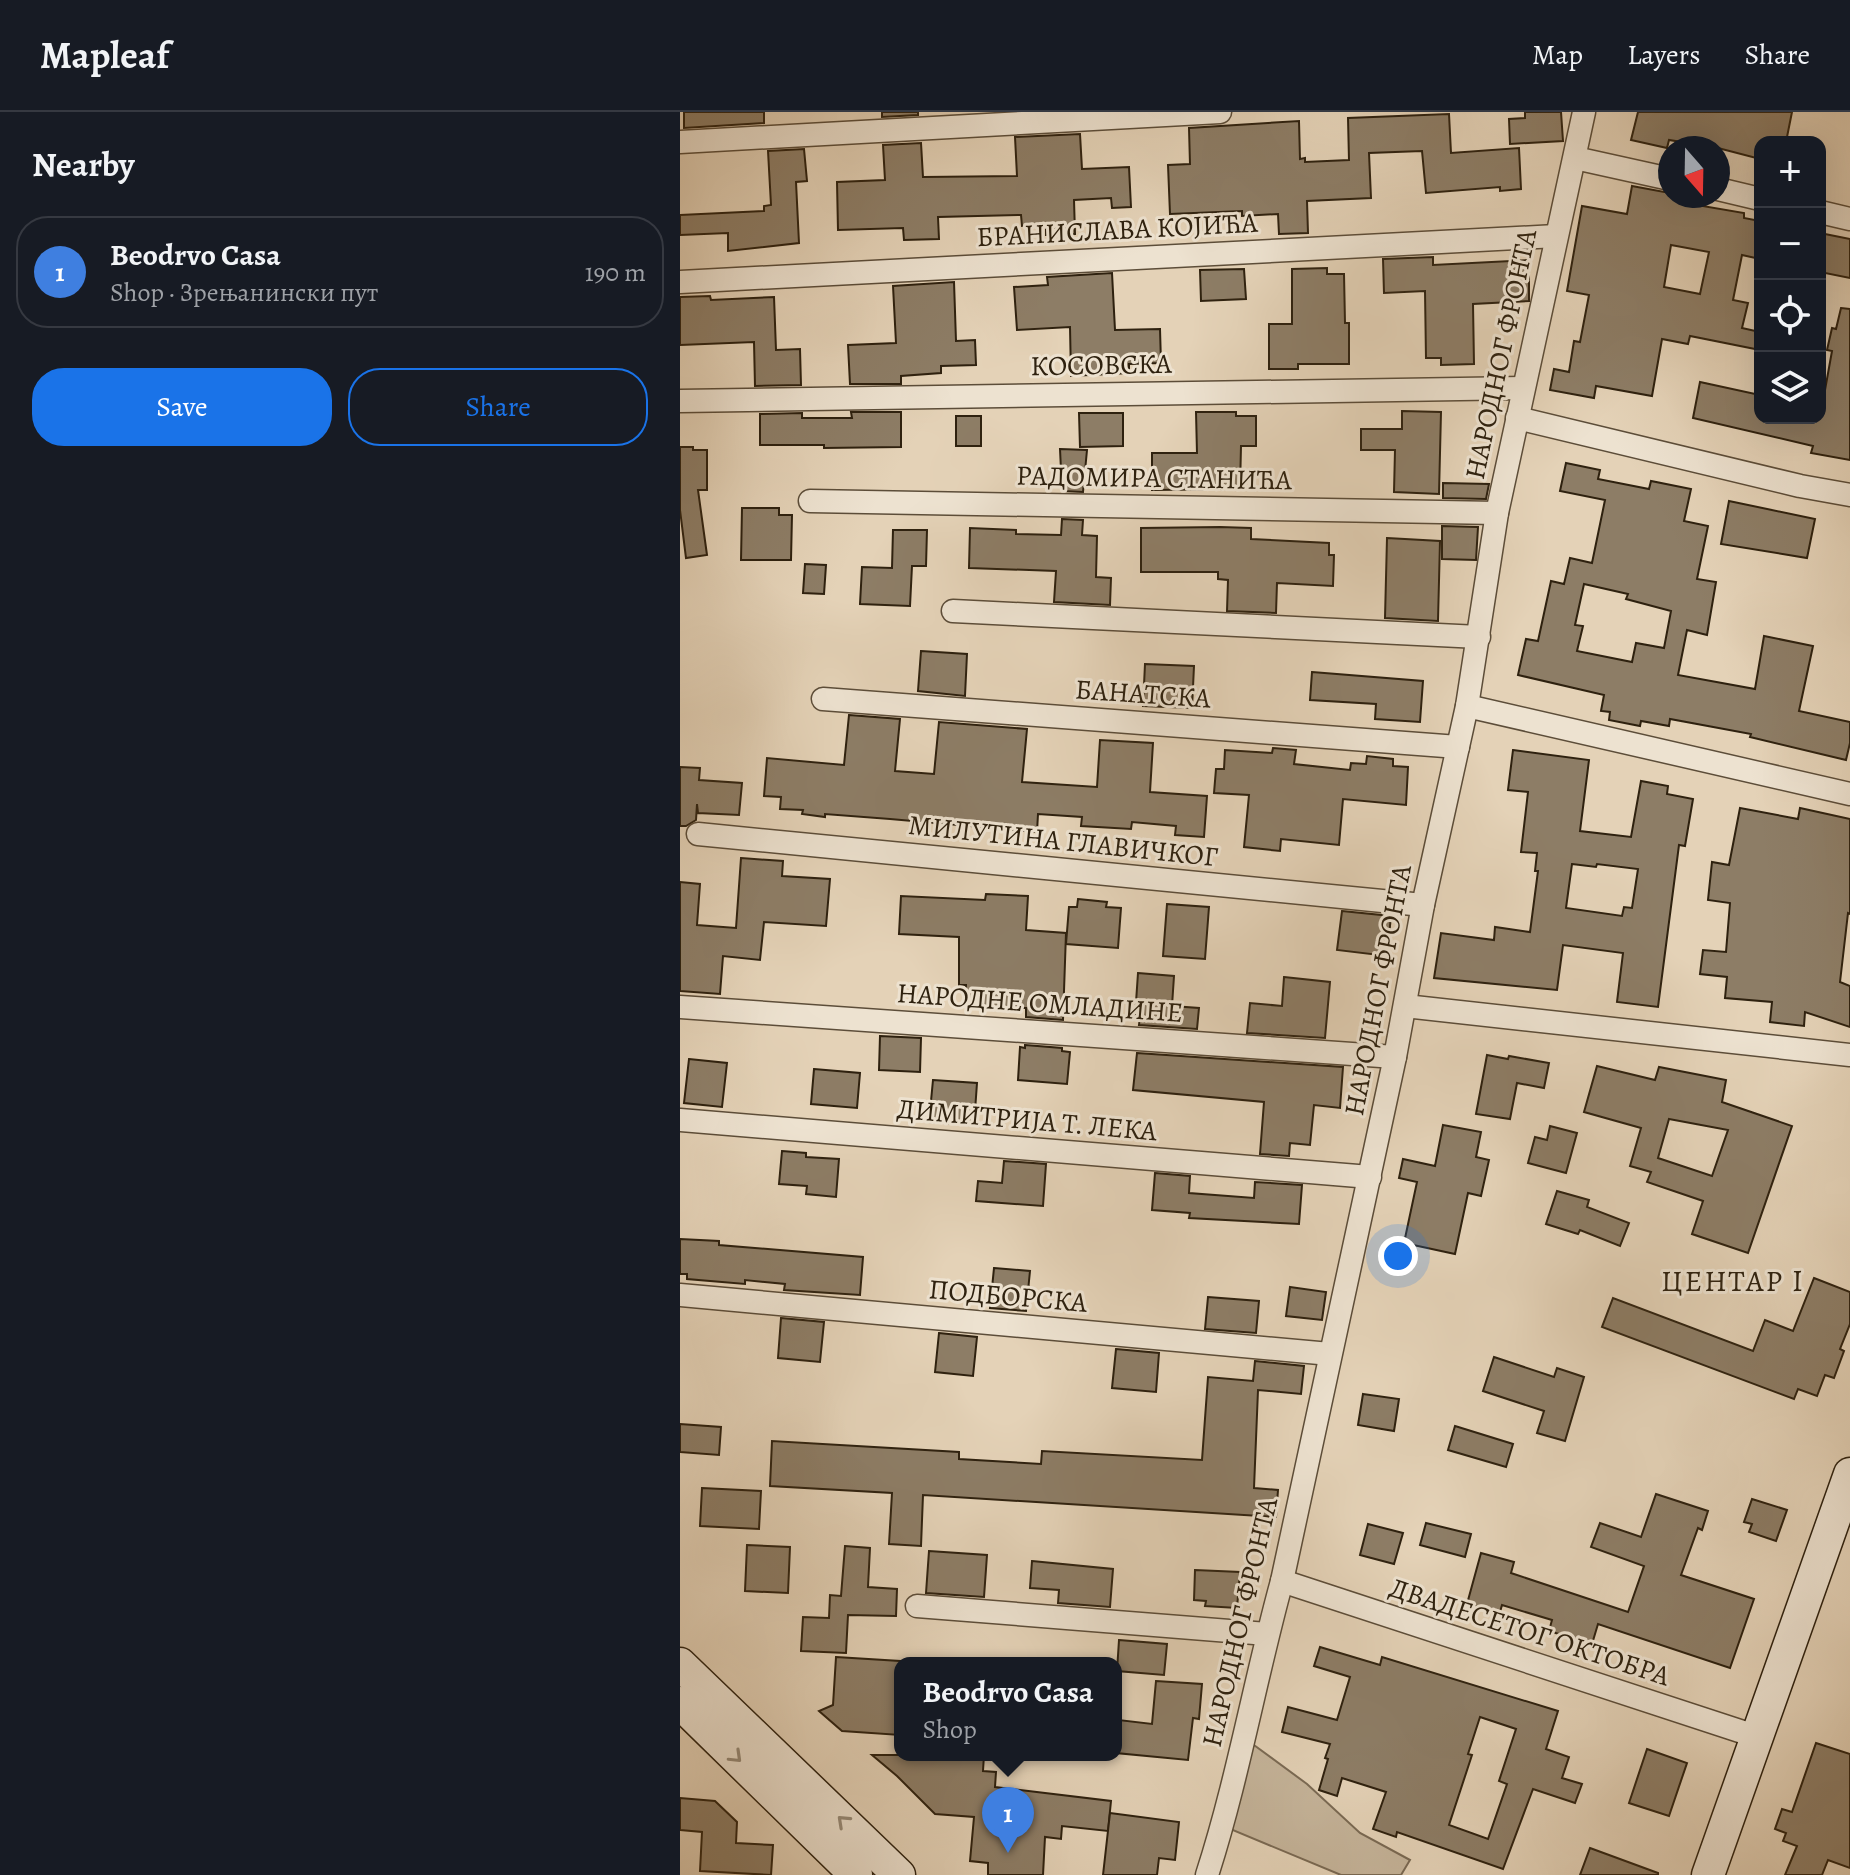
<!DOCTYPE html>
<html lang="en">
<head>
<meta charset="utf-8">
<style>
  :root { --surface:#171b24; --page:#242831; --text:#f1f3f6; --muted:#9ea1a6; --line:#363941; --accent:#1a73e8 }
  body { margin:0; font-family:Alegreya,serif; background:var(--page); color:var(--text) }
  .controls { position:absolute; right:24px; top:24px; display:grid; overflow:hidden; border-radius:16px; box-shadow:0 8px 32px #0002 }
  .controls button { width:72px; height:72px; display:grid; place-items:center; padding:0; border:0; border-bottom:2px solid var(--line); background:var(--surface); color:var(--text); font:40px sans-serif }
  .compass { position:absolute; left:978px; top:24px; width:72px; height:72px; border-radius:50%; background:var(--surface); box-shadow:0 8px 32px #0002; rotate:160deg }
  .you { position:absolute; left:718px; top:1144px; width:28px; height:28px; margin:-20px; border:6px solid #fff; border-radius:50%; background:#1a73e8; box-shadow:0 0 0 12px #1a73e833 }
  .badge { display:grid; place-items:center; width:52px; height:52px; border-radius:50%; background:var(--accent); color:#fff; font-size:26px; font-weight:700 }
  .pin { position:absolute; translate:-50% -66px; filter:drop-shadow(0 2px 4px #0008) }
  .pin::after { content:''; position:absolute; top:42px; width:28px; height:24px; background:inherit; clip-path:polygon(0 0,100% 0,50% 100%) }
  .popup { position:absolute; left:214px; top:1545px; width:228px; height:104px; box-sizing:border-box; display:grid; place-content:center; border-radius:16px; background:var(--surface); filter:drop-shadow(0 2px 6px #0005); font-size:26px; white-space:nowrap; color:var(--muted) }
  .popup b { font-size:30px; color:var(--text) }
  .popup::after { content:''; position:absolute; left:50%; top:100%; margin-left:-16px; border:16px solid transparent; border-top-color:var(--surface) }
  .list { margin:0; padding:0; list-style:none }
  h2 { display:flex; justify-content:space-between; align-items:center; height:104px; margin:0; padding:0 32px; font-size:34px }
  h2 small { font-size:26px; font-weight:400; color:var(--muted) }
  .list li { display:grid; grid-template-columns:52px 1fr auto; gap:24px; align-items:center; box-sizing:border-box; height:112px; margin:0 16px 16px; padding:0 16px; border:2px solid var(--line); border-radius:32px }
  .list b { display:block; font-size:30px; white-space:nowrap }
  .list p { margin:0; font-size:26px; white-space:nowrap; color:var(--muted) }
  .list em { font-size:26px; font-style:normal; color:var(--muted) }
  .actions { display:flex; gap:16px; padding:24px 32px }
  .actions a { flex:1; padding:18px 0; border:2px solid var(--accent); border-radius:32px; text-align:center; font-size:28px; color:var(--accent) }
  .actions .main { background:var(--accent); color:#fff }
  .icon { flex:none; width:44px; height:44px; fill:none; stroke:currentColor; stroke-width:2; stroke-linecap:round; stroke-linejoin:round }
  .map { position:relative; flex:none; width:1170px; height:1763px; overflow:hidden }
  header { display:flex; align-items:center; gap:48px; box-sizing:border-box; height:112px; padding:0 40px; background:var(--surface); border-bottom:2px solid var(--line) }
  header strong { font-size:38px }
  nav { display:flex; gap:44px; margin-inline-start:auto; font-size:28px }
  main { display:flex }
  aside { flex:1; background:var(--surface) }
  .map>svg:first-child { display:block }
  .green { fill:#c5b49a; stroke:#7a6a54; stroke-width:2 }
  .building { fill:#8d7d66; stroke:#2e210f; stroke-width:2; fill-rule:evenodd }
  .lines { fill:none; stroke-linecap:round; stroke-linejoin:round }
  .street-casing { stroke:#5c4d39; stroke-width:25 }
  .secondary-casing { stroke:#2e210f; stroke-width:35 }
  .street { stroke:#ede2d0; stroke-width:22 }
  .secondary { stroke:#ede2d0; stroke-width:32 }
  .oneway { stroke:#978b79 }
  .labels { text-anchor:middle; stroke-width:6; stroke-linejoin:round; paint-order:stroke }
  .street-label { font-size:28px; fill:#2e210f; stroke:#ede2d0 }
  .neighbourhood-label { font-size:30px; letter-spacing:2px; fill:#2e210f; stroke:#ede2d0 }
</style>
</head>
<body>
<header>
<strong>Mapleaf</strong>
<nav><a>Map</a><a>Layers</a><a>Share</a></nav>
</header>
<main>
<aside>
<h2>Nearby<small></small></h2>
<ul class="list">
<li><span class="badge" style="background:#3f7fe0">1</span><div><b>Beodrvo Casa</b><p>Shop · Зрењанински пут</p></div><em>190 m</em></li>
</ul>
<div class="actions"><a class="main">Save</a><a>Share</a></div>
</aside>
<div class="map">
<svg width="1170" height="1763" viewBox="0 0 1170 1763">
  <rect width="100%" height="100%" fill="#e4d2b7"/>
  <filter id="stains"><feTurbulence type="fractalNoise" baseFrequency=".0025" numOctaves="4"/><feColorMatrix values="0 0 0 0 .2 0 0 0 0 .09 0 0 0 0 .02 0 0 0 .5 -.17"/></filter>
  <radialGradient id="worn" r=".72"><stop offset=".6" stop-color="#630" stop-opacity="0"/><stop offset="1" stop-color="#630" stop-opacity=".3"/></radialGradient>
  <polygon class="green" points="563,1625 627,1672 680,1721 730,1748 721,1763 661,1763 543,1714"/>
  <g class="building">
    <polygon points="4,0 84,0 84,11 4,16"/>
    <polygon points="202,0 238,0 238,3 202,5"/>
    <polygon points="845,0 881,0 883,29 830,32 829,7 845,6"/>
    <polygon points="958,0 1112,0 1106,30 1080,30 1080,47 1038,36 989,28 987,36 951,28"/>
    <polygon points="769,2 771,41 839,36 841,77 820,79 820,75 746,81 742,39 689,41 691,86 627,89 628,121 599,122 598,102 562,104 562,99 490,102 488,53 510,52 509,16 619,9 620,47 625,46 625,50 669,48 668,6"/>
    <polygon points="400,22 402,57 449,55 451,95 432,96 431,86 394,88 395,122 366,123 366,112 342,114 341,103 258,105 259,127 224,128 223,116 158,118 157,70 205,68 203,33 241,31 243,65 337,64 335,25"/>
    <polygon points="124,37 127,69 116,70 119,131 48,139 48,121 0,123 0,103 84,99 84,94 91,93 88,39"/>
    <path d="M952 74 990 81V84H1000L999 90 1064 101V106L1080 109V147L1062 143 1053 188 1068 191 1062 216 1080 220V238L1010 224 1008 232 982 227 972 284 916 274 914 286 870 278 874 257 889 260 894 229 900 230 909 183 887 179 902 94 947 102ZM991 133 1029 140 1020 182 984 175Z"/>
    <polygon points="1140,121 1170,127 1170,166 1140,160"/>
    <polygon points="753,145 753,153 849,148 849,189 793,192 794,252 761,253 761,246 746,246 745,179 704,181 703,147"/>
    <polygon points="647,156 647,162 664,162 665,211 669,211 669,252 618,252 618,257 589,257 589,212 612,212 612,157"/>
    <polygon points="564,157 566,187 521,189 520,158"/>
    <polygon points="432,161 435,218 480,217 481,251 449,252 449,261 391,264 390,215 337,218 334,175 368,173 367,165"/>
    <polygon points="274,170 276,229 295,228 296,253 261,254 261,261 221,264 221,272 170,272 168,233 216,231 213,174"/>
    <polygon points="30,184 31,188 94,185 96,238 120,237 121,273 75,274 74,230 0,233 0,185"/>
    <polygon points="1161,196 1170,197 1170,348 1131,341 1133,334 1013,306 1020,270 1080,283 1080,306 1140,306 1152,239 1147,238 1152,216 1156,217"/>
    <polygon points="722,299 761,300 759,382 714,380 715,338 681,338 681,317 722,317"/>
    <polygon points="171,300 221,300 221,335 144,336 144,333 80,333 80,302 122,301 122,306 172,306"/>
    <polygon points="516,300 556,300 556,304 576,304 576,334 561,334 560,377 472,378 472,341 517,341"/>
    <polygon points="399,301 443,301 443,334 400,335"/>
    <rect x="276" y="304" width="25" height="30"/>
    <polygon points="0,335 13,335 13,338 27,338 27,378 18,378 27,443 6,446 0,398"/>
    <polygon points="380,337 407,338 403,380 382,379"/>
    <path d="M886 351 920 358 918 367 969 377 971 369 1011 377 1004 409 1028 414 1017 467 1036 470 1027 523 1007 518 998 563 1075 577 1084 524 1133 534 1119 599 1170 610V631L1166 648 1070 625 1071 622 990 607 989 614 961 609 960 614 929 608 930 600 921 599 924 583 838 563 846 527 858 529 871 469 884 472 890 446 912 451 925 388 880 379ZM904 472 948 482 946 487 991 499 984 536 956 531 952 550 897 539 903 514 895 513Z"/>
    <polygon points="763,371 809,372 806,387 763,386"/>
    <polygon points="1049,389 1135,407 1127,446 1041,432"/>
    <polygon points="62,396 99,396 99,403 112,403 111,448 61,448"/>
    <polygon points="382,407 403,408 402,423 417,424 416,465 431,466 430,493 374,490 376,459 289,456 290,416 336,418 336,422 381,423"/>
    <polygon points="762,414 798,415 796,448 762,447"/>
    <polygon points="540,415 571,416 571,427 649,431 649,443 654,443 653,474 597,471 596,501 547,499 548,468 538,467 538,460 461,460 461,416"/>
    <polygon points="213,418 247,418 246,454 232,454 230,494 180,492 182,455 212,456"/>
    <polygon points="707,426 760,429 758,509 705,506"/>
    <polygon points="125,452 146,453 144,482 123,481"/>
    <polygon points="241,539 287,542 285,584 238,579"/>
    <polygon points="465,552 514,554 512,596 463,594"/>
    <polygon points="632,560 743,569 740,610 695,607 696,592 630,588"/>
    <polygon points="169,603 220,607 215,659 254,662 259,610 347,617 342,670 417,675 420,628 473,631 470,680 527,684 524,725 495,723 496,714 452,710 451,717 401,714 402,705 358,702 357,720 210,707 145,702 145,705 122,702 123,698 100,697 101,685 84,684 87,646 164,653"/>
    <polygon points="593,636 616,638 614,652 670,658 671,651 686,652 687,644 713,647 713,654 728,655 726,693 663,687 659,733 601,727 600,739 564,735 569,683 534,681 536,657 544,657 545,638 592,641"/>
    <path d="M833 638 909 648 900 719 951 725 961 669 988 674 987 682 1013 687 1005 734 999 733 978 895 937 890 943 841 883 833 877 878 754 866 761 821 814 828 815 815 850 820 858 759H855L857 741 841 740 848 680 828 678ZM892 752 916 755 917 752 958 757 952 796 944 795 942 804 886 796Z"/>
    <polygon points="0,655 20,656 19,668 62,671 59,703 18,701 17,692 16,708 6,714 0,714"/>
    <polygon points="1060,696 1118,707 1120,696 1170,707 1170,802 1168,801 1160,870 1170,874 1170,915 1125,900 1124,914 1090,910 1092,890 1045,886 1047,865 1020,862 1023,838 1046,840 1050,791 1028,788 1032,750 1049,753"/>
    <polygon points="61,746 103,749 102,764 150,767 146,814 84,810 80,848 43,844 40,882 0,879 0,770 20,772 17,813 56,816"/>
    <polygon points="306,782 348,784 346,818 386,821 383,908 346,905 346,896 285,894 286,873 279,873 279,825 219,822 221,784 305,788"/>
    <polygon points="398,787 427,790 426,795 441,796 438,836 386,832 389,795 397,795"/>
    <polygon points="487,792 529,795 525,847 483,844"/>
    <polygon points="662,799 711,804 707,844 657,838"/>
    <polygon points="458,861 494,864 492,894 519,896 517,917 459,913 460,905 455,905"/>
    <polygon points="604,865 650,870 645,926 567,921 570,891 602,894"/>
    <polygon points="200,924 241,926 240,960 199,958"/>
    <polygon points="345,933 382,936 382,939 390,940 387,972 338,968 340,935 345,936"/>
    <polygon points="457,941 663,955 660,996 634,993 630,1033 610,1031 609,1044 580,1042 584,990 453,978"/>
    <polygon points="807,943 828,947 829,944 869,951 864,976 837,971 830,1007 796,1002"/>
    <polygon points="9,947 47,951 42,995 4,991"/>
    <path d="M917 954 975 968 979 955 1046 968 1042 990 1112 1014 1068 1141 1012 1122 1023 1089 967 1070 971 1060 950 1054 961 1016 904 1000ZM989 1007 1048 1018 1032 1064 978 1046Z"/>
    <polygon points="134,957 180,961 177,996 131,992"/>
    <polygon points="253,968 297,971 294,1013 249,1010"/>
    <polygon points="763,1013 801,1020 796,1045 809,1048 801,1084 788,1081 775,1142 724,1131 737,1070 719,1066 723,1047 755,1054"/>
    <polygon points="870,1014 897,1021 886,1061 848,1051 855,1025 867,1028"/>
    <polygon points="102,1039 126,1041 126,1045 159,1047 156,1085 126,1082 127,1074 99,1072"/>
    <polygon points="324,1049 366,1052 363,1094 296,1089 298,1069 322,1071"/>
    <polygon points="475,1061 510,1064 509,1081 574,1086 575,1070 622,1073 619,1112 509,1106 510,1101 472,1098"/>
    <polygon points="877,1079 909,1088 907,1095 949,1111 940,1134 900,1118 898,1122 866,1112"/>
    <polygon points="0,1127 39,1129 39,1133 183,1145 180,1183 104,1178 105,1172 65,1168 65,1172 7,1167 7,1162 0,1162"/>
    <polygon points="314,1156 350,1159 346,1199 310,1196"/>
    <polygon points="1134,1166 1170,1180 1170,1212 1160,1237 1164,1239 1154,1266 1145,1263 1137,1284 1118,1277 1114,1287 922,1215 933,1186 1073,1239 1085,1208 1113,1219"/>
    <polygon points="610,1175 646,1180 642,1208 606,1204"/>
    <polygon points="528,1185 579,1189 576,1221 525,1217"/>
    <polygon points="101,1206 144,1210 140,1250 98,1246"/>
    <polygon points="259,1221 297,1225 293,1264 255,1260"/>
    <polygon points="436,1237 479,1241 476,1280 432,1276"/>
    <polygon points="814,1245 874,1265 877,1256 904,1265 885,1329 857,1321 864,1299 803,1279"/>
    <polygon points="575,1249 624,1254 621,1282 578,1278 574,1376 598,1378 596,1405 243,1383 241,1434 209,1432 212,1381 90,1374 92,1329 279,1340 279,1347 361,1352 362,1339 522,1348 528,1265 573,1269"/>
    <polygon points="683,1282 719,1287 714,1319 678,1313"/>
    <polygon points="0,1312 41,1315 39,1343 0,1340"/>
    <polygon points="775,1314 833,1332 826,1355 768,1338"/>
    <polygon points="22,1376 81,1379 79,1417 20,1414"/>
    <polygon points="976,1382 1028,1399 1022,1418 1018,1416 1001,1463 1074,1487 1050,1556 918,1512 912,1532 869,1519 872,1508 822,1493 820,1500 787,1492 801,1441 834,1450 831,1461 948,1500 964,1454 911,1435 920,1411 961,1425"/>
    <polygon points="1072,1387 1107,1398 1096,1429 1069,1420 1072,1412 1064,1410"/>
    <polygon points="746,1411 791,1422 785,1445 740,1433"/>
    <polygon points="688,1412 723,1421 714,1452 680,1443"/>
    <polygon points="67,1433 110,1435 108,1481 65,1479"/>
    <polygon points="165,1434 190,1436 188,1475 217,1477 216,1504 168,1503 166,1541 121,1539 123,1505 149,1506 150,1483 161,1484"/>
    <polygon points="249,1439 307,1443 304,1485 246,1481"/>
    <polygon points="352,1449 433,1457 430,1495 378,1491 379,1478 350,1476"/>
    <polygon points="515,1458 560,1460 557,1496 525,1494 526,1489 514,1488"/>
    <polygon points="439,1528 487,1532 484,1563 437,1559"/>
    <path d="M640 1535 700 1553 702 1545 878 1599 866 1637 889 1645 882 1666 902 1672 895 1691 853 1677 823 1757 717 1720 716 1725 693 1717 706 1680 662 1666 657 1684 639 1678 648 1647 645 1646 650 1632 602 1620 608 1595 657 1608 670 1565 634 1554ZM800 1605 836 1617 819 1669 827 1672 808 1727 769 1713 792 1643 788 1642Z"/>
    <polygon points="156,1545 220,1549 220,1623 162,1619 139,1599 153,1593"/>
    <polygon points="476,1569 522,1572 519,1607 513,1606 508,1648 436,1641 439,1608 472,1612"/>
    <polygon points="1136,1631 1170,1642 1170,1756 1148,1748 1142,1763 1105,1763 1117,1734 1103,1729 1106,1721 1095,1717 1102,1697 1112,1700"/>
    <polygon points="967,1637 1007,1651 989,1704 949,1691"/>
    <polygon points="192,1643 304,1643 303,1659 316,1660 315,1675 431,1689 428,1719 382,1714 381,1727 365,1725 363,1763 308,1763 308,1751 290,1749 294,1705 255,1702 217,1664"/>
    <polygon points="0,1686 35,1689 57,1710 56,1731 93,1733 91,1763 20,1759 22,1720 0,1718"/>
    <polygon points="430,1701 499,1710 495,1748 479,1746 477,1763 423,1763"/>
    <polygon points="910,1736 978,1761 978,1763 900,1763"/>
  </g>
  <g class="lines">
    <g class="street-casing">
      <g id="street">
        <polyline points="0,30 540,0"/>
        <polyline points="895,46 990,67"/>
        <polyline points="1038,77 1080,87"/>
        <polyline points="1140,100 1170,107"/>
        <polyline points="0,170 876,124"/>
        <polyline points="0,289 843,276"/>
        <polyline points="837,306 1120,374 1170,383"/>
        <polyline points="130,389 817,401"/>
        <polyline points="273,499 799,525"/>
        <polyline points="143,587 778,635"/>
        <polyline points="787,594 1170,682"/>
        <polyline points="18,722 743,793"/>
        <polyline points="725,894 1170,943"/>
        <polyline points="0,895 715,945"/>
        <polyline points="0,1008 690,1065"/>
        <polyline points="0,1183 650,1242"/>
        <polyline points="602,1469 1078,1625"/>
        <polyline points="237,1494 587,1522"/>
        <path d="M527 1763C558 1667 575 1567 602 1469L715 945 743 793 787 594 817 401 904 0"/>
      </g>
    </g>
    <g class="secondary-casing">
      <g id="secondary">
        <polyline points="0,1552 219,1763"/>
        <polyline points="0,1591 176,1763"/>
        <polyline points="1028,1763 1170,1362"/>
      </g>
    </g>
    <use href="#street" class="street"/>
    <use href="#secondary" class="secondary"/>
  </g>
  <defs><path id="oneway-chevron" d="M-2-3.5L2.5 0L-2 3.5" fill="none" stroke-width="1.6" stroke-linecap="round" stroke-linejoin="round" transform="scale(2)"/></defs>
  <g class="oneway">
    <use href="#oneway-chevron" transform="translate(56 1645) rotate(44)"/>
    <use href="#oneway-chevron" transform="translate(163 1709) rotate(-137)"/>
  </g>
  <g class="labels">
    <g class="street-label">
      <text transform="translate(437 117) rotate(-3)" y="10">БРАНИСЛАВА КОЈИЋА</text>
      <text transform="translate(820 242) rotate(-78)" y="10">НАРОДНОГ ФРОНТА</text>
      <text transform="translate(421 252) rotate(-1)" y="10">КОСОВСКА</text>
      <text transform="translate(474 365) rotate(1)" y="10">РАДОМИРА СТАНИЋА</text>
      <text transform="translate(463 581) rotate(4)" y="10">БАНАТСКА</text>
      <text transform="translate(383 728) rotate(6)" y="10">МИЛУТИНА ГЛАВИЧКОГ</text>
      <text transform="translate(697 878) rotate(-79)" y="10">НАРОДНОГ ФРОНТА</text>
      <text transform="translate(360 890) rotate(4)" y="10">НАРОДНЕ ОМЛАДИНЕ</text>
      <text transform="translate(347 1007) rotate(5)" y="10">ДИМИТРИЈА Т. ЛЕКА</text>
      <text transform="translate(328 1183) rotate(5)" y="10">ПОДБОРСКА</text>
      <text transform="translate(559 1510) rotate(-77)" y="10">НАРОДНОГ ФРОНТА</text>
      <text transform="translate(850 1519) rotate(18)" y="10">ДВАДЕСЕТОГ ОКТОБРА</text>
    </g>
    <g class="neighbourhood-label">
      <text x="1053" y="1179">ЦЕНТАР I</text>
    </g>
  </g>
  <rect width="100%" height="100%" filter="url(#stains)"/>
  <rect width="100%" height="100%" fill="url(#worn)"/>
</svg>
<div class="controls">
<button>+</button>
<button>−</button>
<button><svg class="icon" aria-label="locate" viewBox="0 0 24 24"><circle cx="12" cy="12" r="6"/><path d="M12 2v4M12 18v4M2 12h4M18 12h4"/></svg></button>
<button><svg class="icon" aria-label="layers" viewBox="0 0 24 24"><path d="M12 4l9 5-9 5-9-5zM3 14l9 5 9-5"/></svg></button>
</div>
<svg class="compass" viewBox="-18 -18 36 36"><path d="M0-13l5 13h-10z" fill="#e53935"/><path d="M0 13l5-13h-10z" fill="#9ea1a6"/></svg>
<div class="you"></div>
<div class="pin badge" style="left:328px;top:1741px;background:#3f7fe0">1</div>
<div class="popup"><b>Beodrvo Casa</b>Shop</div>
</div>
</main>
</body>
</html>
